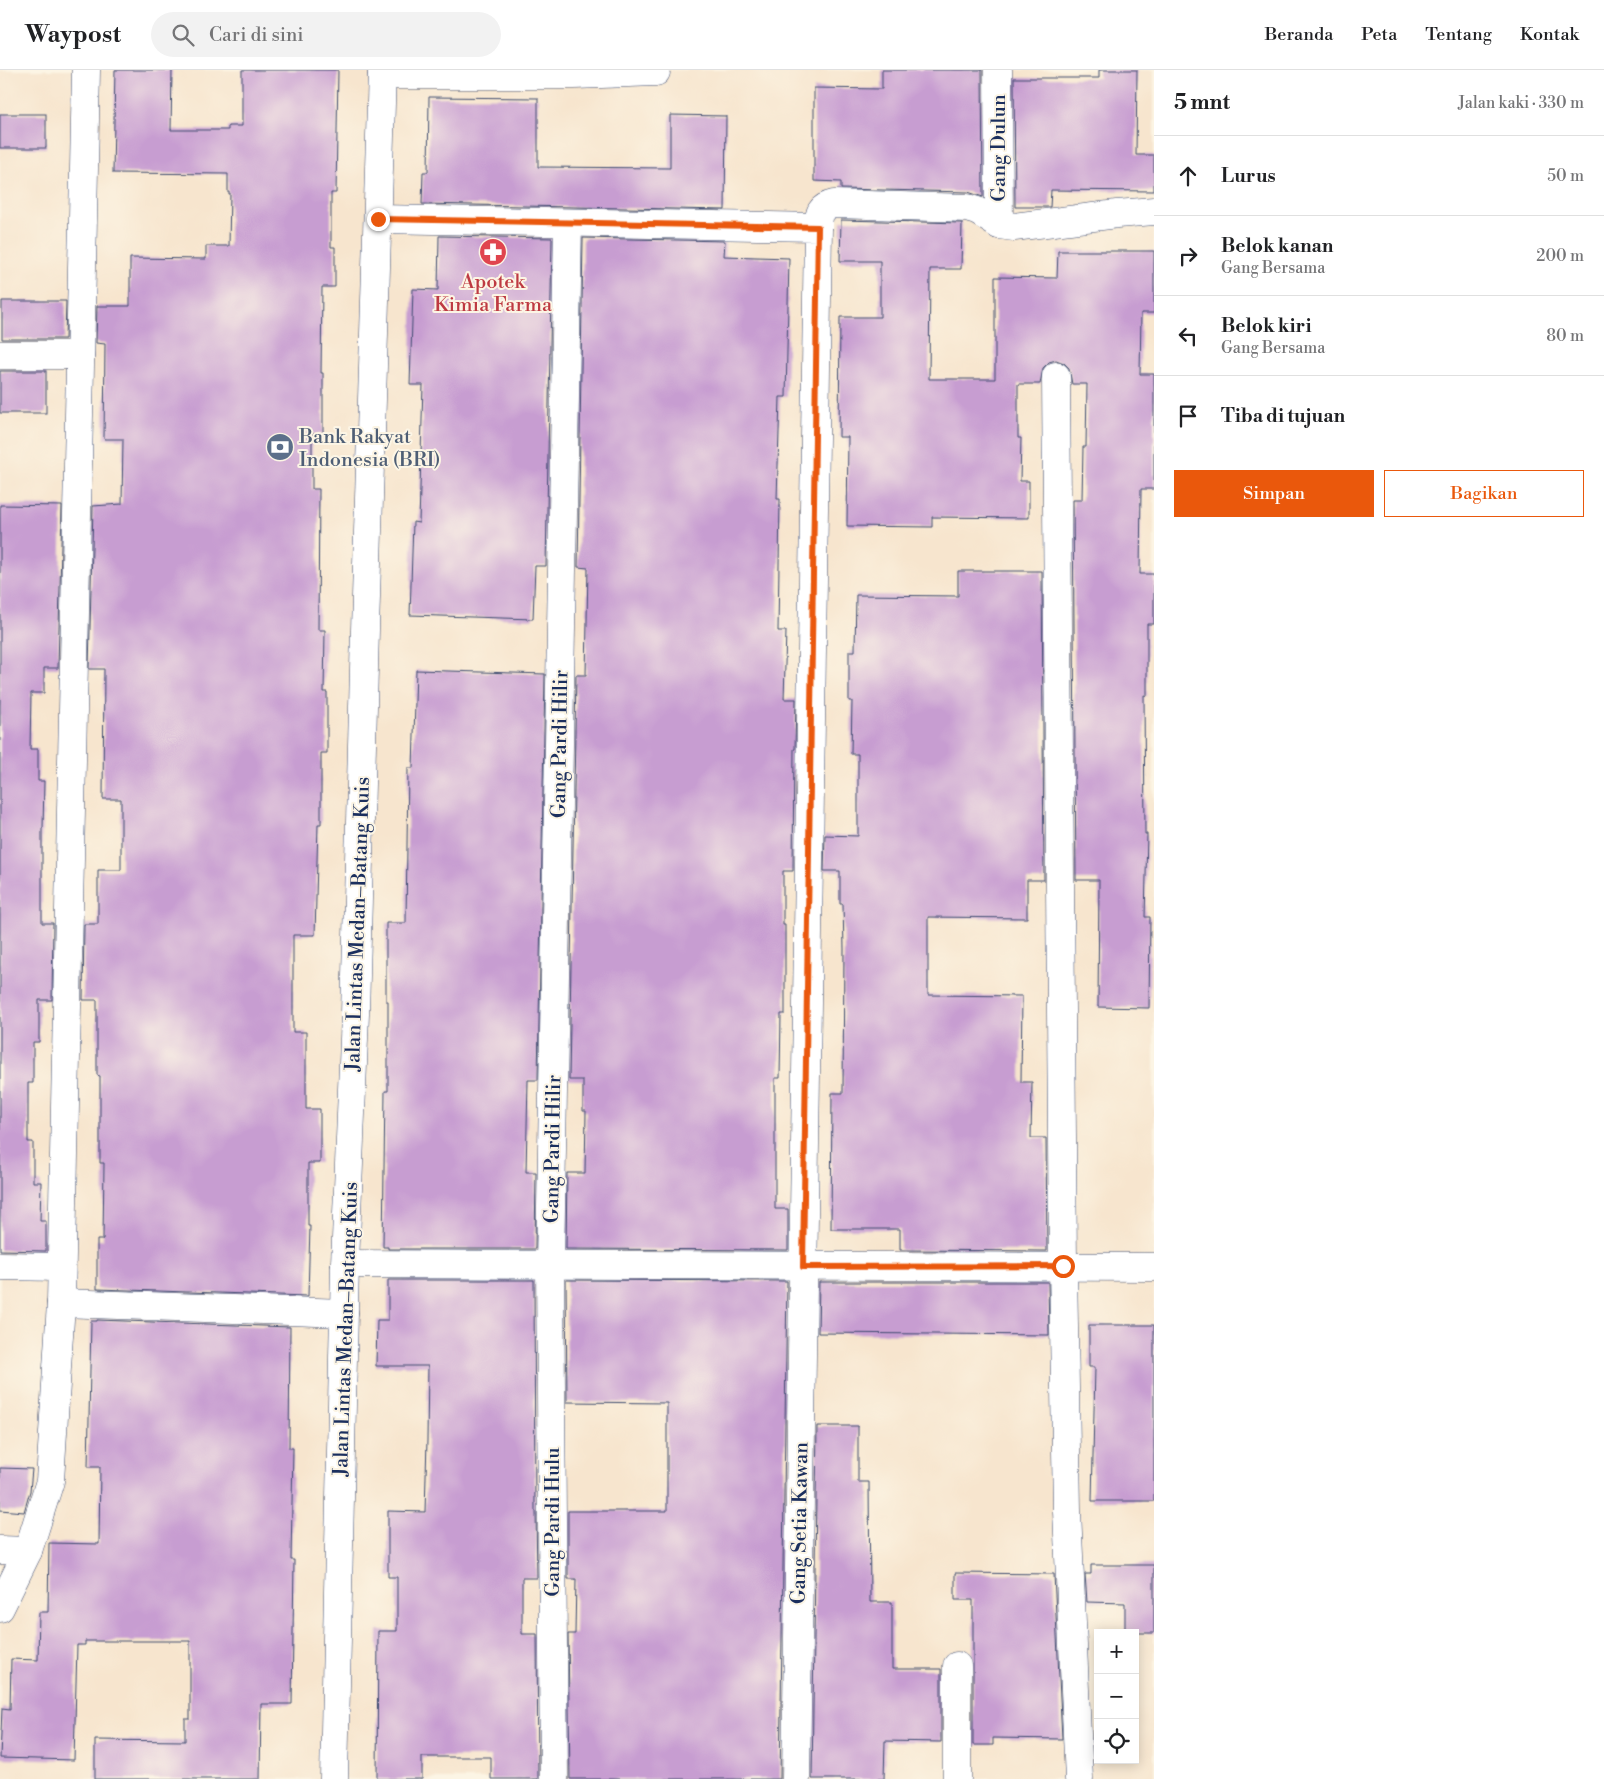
<!DOCTYPE html>
<html lang="id">
<head>
<meta charset="utf-8">
<style>
  :root { --surface:#fff; --page:#f2f2f2; --text:#202124; --muted:#757577; --line:#e0e0e0; --accent:#ea580c }
  body { margin:0; font-family:"Libre Bodoni",serif; background:var(--page); color:var(--text) }
  .controls { position:absolute; right:15px; bottom:15px; display:grid; overflow:hidden; border-radius:0px; box-shadow:0 2px 12px #0003 }
  .controls button { width:45px; height:45px; display:grid; place-items:center; padding:0; border:0; border-bottom:1px solid var(--line); background:var(--surface); color:var(--text); font:25px sans-serif }
  .stop { position:absolute; width:15px; height:15px; margin:-11px; border:4px solid #ea580c; border-radius:50%; background:#fff }
  .stop.end { background:#ea580c; border-color:#fff; box-shadow:0 1px 5px #0008 }
  .list { margin:0; padding:0; list-style:none }
  h2 { display:flex; justify-content:space-between; align-items:center; height:65px; margin:0; padding:0 20px; font-size:21px }
  h2 small { font-size:16px; font-weight:400; color:var(--muted) }
  .list li { display:grid; grid-template-columns:32px 1fr auto; gap:15px; align-items:center; box-sizing:border-box; height:80px; padding:0 20px; border-top:1px solid var(--line) }
  .list b { display:block; font-size:19px; white-space:nowrap }
  .list p { margin:0; font-size:16px; white-space:nowrap; color:var(--muted) }
  .list em { font-size:16px; font-style:normal; color:var(--muted) }
  .actions { display:flex; gap:10px; padding:15px 20px }
  .actions a { flex:1; padding:11px 0; border:1px solid var(--accent); border-radius:0px; text-align:center; font-size:18px; color:var(--accent) }
  .actions .main { background:var(--accent); color:#fff }
  .icon { flex:none; width:28px; height:28px; fill:none; stroke:currentColor; stroke-width:2; stroke-linecap:round; stroke-linejoin:round }
  .map { position:relative; flex:none; width:1154px; height:1709px; overflow:hidden }
  header { display:flex; align-items:center; gap:30px; box-sizing:border-box; height:70px; padding:0 25px; background:var(--surface); border-bottom:1px solid var(--line) }
  header strong { font-size:24px }
  nav { display:flex; gap:28px; margin-inline-start:auto; font-size:18px }
  .search { width:350px; height:45px; background:var(--page); display:flex; align-items:center; gap:12px; box-sizing:border-box; padding:0 18px; border-radius:28px; color:var(--muted); font-size:19px }
  main { display:flex }
  aside { flex:1; background:var(--surface) }
  .map>svg:first-child { display:block }
  .building { fill:#c79dd1 }
  .lines { fill:none; stroke-linecap:round; stroke-linejoin:round }
  .minor-casing { stroke:#3c4a6f; stroke-width:29 }
  .highway-casing { stroke:#3c4a6f; stroke-width:29 }
  .minor { stroke:#fff; stroke-width:28 }
  .highway { stroke:#fff; stroke-width:28 }
  .route { stroke:#ea580c; stroke-width:6 }
  .labels { text-anchor:middle; stroke-width:4; stroke-linejoin:round; paint-order:stroke }
  .street-label { font-size:20px; fill:#1b2f5e; stroke:#fcf5e5 }
  .health-label { font-size:20px; fill:#be3a42; stroke:#fcf5e5 }
  .service-label { font-size:20px; fill:#4e5e75; stroke:#fcf5e5; text-anchor:start }
</style>
</head>
<body>
<header>
<strong>Waypost</strong>
<div class="search"><svg class="icon" aria-label="search" viewBox="0 0 24 24"><circle cx="10" cy="10" r="6"/><path d="M15 15l6 6"/></svg>Cari di sini</div>
<nav><a>Beranda</a><a>Peta</a><a>Tentang</a><a>Kontak</a></nav>
</header>
<main>
<div class="map">
<svg width="1154" height="1709" viewBox="0 0 1154 1709">
  <rect width="100%" height="100%" fill="#fcf5e5"/>
  <filter id="ink" filterUnits="userSpaceOnUse"><feTurbulence type="fractalNoise" baseFrequency=".02" numOctaves="2"/><feDisplacementMap in="SourceGraphic" scale="10" xChannelSelector="R" yChannelSelector="G"/><feConvolveMatrix kernelMatrix="1 2 1 2 8 2 1 2 1" color-interpolation-filters="sRGB"/></filter>
  <filter id="wash" filterUnits="userSpaceOnUse"><feTurbulence type="fractalNoise" baseFrequency=".0096" numOctaves="4" result="noise"/><feDisplacementMap in="SourceGraphic" scale="20" xChannelSelector="R" yChannelSelector="G"/><feGaussianBlur stdDeviation="1.12" result="paint"/><feColorMatrix in="noise" values="0 0 0 0 0 0 0 0 0 0 0 0 0 0 0 0 0 1.4 0 .05"/><feComposite in="paint" operator="in"/></filter>
  <g filter="url(#wash)">
    <rect width="100%" height="100%" fill="#f7e5ce"/>
    <g id="blocks">
      <g class="building">
        <polygon points="115,0 172,0 171,60 228,60 228,56 242,56 242,0 338,0 336,123 331,123 331,177 335,177 335,217 322,217 321,303 323,303 323,364 312,364 312,419 319,419 318,560 325,560 324,622 327,622 327,683 321,683 321,754 318,754 315,865 293,865 293,962 306,962 306,1039 320,1039 320,1093 308,1093 308,1156 310,1156 308,1226 97,1219 97,1170 103,1170 104,1093 100,1093 100,1006 97,1005 97,930 83,930 84,854 98,854 98,800 121,800 121,729 103,729 104,599 89,599 93,436 122,434 123,369 104,369 105,274 96,273 97,236 130,236 130,188 206,189 206,176 229,176 230,123 228,123 228,104 113,103"/>
        <polygon points="882,0 982,0 983,127 968,122 841,119 841,112 814,111 814,18 882,19"/>
        <polygon points="1099,0 1137,0 1136,85 1154,85 1154,121 1051,120 1050,137 1015,137 1014,8 1099,8"/>
        <polygon points="429,27 538,28 538,97 670,98 670,45 726,46 725,140 422,134 423,102 428,102"/>
        <rect x="0" y="44" width="46" height="34"/>
        <polygon points="841,150 962,153 961,199 930,199 929,309 995,309 995,207 1057,208 1058,181 1154,181 1154,243 1141,243 1140,304 1154,304 1154,419 1141,419 1140,504 1154,504 1154,554 1147,554 1147,626 1144,625 1145,764 1147,764 1145,847 1150,847 1149,938 1098,937 1099,810 1076,810 1073,430 1082,430 1083,377 1086,377 1087,314 1072,314 1069,298 1064,293 1056,290 1049,292 1043,298 1040,314 1018,314 1018,368 1021,368 1020,411 1029,411 1029,448 932,447 932,457 847,456 848,367 839,367 840,247 880,247 880,191 840,191"/>
        <polygon points="439,166 552,168 546,496 535,496 533,549 410,545 413,452 419,453 423,315 410,315 413,219 438,220"/>
        <polygon points="583,168 725,171 724,186 789,188 786,327 780,327 777,429 780,429 778,561 786,561 784,629 796,629 795,679 794,679 793,801 783,801 783,855 785,855 785,944 781,944 780,1008 775,1008 775,1139 788,1139 788,1180 566,1179 567,1103 585,1103 586,1041 583,1041 583,1010 569,1010 576,605 586,605 588,498 578,497"/>
        <polygon points="2,231 66,231 65,269 2,269"/>
        <rect x="0" y="301" width="46" height="42"/>
        <polygon points="0,435 62,436 58,598 44,598 44,623 31,623 30,679 38,679 38,711 44,711 43,758 42,758 42,853 53,853 52,930 39,930 39,972 33,972 33,1013 28,1013 28,1072 33,1072 33,1112 41,1112 40,1151 46,1151 46,1181 0,1180"/>
        <polygon points="958,501 1042,501 1044,810 1027,810 1027,848 928,847 928,925 1022,926 1021,1012 1032,1012 1031,1068 1046,1068 1047,1181 900,1180 900,1159 831,1159 832,1023 843,1023 844,879 843,834 840,834 840,801 824,801 825,765 858,766 858,684 851,684 852,631 849,631 849,581 855,581 856,525 958,526"/>
        <polygon points="416,600 545,604 538,1010 528,1010 526,1102 536,1102 535,1179 388,1179 388,1177 383,1177 385,1021 388,1021 388,931 386,931 386,853 406,853 408,698 413,698"/>
        <polygon points="388,1210 534,1210 535,1441 536,1441 537,1508 522,1508 522,1564 537,1564 538,1709 491,1709 491,1687 422,1687 422,1709 377,1709 378,1561 397,1561 397,1507 388,1507 388,1441 425,1442 427,1370 428,1296 376,1296 377,1250 388,1250"/>
        <polygon points="566,1210 787,1211 780,1709 570,1709 568,1564 575,1564 576,1509 568,1509 568,1441 667,1441 667,1333 567,1332"/>
        <polygon points="819,1212 1048,1212 1049,1265 818,1263"/>
        <polygon points="97,1250 290,1257 289,1378 293,1378 291,1490 294,1490 292,1634 261,1634 260,1709 95,1709 95,1670 185,1671 185,1649 190,1649 190,1571 85,1571 85,1575 77,1575 74,1690 0,1688 2,1638 10,1639 11,1589 38,1590 39,1542 48,1542 49,1473 99,1474 100,1397 88,1397 91,1251 97,1251"/>
        <polygon points="1089,1255 1154,1255 1154,1431 1092,1431 1095,1297 1089,1297"/>
        <polygon points="817,1356 858,1356 858,1412 869,1412 870,1532 892,1532 892,1599 941,1599 941,1672 885,1671 884,1709 812,1709"/>
        <polygon points="0,1398 32,1399 30,1421 24,1442 0,1440"/>
        <polygon points="1091,1495 1154,1495 1154,1563 1125,1563 1125,1533 1087,1532 1085,1504 1091,1504"/>
        <polygon points="955,1503 1054,1504 1062,1669 993,1668 993,1675 973,1675 973,1530 955,1530"/>
      </g>
    </g>
  </g>
  <g filter="url(#ink)">
    <use href="#blocks" fill-opacity="0" stroke="#3c4a6f" stroke-width="1"/>
    <g class="lines">
      <g class="minor-casing">
        <g id="minor">
          <polyline points="998,0 999,155"/>
          <polyline points="382,5 574,5 656,2"/>
          <polyline points="378,149 818,157 796,1709"/>
          <path d="M818 157C819 143 820 137 834 134L967 138 977 141 999 155 1014 157 1117 144 1154 141"/>
          <polyline points="0,285 80,285"/>
          <polyline points="1056,306 1063,1195 1067,1441 1079,1709"/>
          <polyline points="345,1194 1154,1197"/>
          <polyline points="0,1196 61,1197"/>
          <polyline points="61,1233 344,1243"/>
          <polyline points="0,1480 28,1481"/>
          <polyline points="0,1538 28,1481 50,1411 61,1233 86,0"/>
          <polyline points="957,1596 957,1709"/>
          <polyline points="554,1709 550,1195 568,153"/>
        </g>
      </g>
      <g class="highway-casing">
        <polyline id="highway" points="334,1709 345,1194 355,944 365,560 382,0"/>
      </g>
      <use href="#minor" class="minor"/>
      <use href="#highway" class="highway"/>
    </g>
  </g>
  <g class="lines" filter="url(#ink)">
    <polyline class="route" points="378,149 818,157 803,1197 1063,1196"/>
  </g>
  <defs>
    <g id="pharmacy-disc" transform="scale(1.4375)"><circle r="9.5" fill="#e0444e" stroke="#fcf5e5"/><path d="M-2-6h4v4h4v4h-4v4h-4v-4h-4v-4h4Z" fill="#fff"/></g>
    <g id="bank-disc" transform="scale(1.4375)"><circle r="9.5" fill="#5c6f8a" stroke="#fcf5e5"/><path d="M-6-4H6V4H-6ZM0-2.3a2.3 2.3 0 1 0 0 4.6a2.3 2.3 0 1 0 0-4.6Z" fill="#fff"/></g>
  </defs>
  <g fill-rule="evenodd">
    <use href="#pharmacy-disc" x="493" y="182"/>
    <use href="#bank-disc" x="280" y="377"/>
  </g>
  <g class="labels">
    <g class="street-label">
      <text transform="translate(998 78) rotate(-90)" y="7">Gang Dulun</text>
      <text transform="translate(559 674) rotate(-89)" y="7">Gang Pardi Hilir</text>
      <text transform="translate(357 854) rotate(-88)" y="7">Jalan Lintas Medan–Batang Kuis</text>
      <text transform="translate(552 1079) rotate(-89)" y="7">Gang Pardi Hilir</text>
      <text transform="translate(345 1259) rotate(-88)" y="7">Jalan Lintas Medan–Batang Kuis</text>
      <text transform="translate(552 1452) rotate(-90)" y="7">Gang Pardi Hulu</text>
      <text transform="translate(799 1453) rotate(-89)" y="7">Gang Setia Kawan</text>
    </g>
    <g class="health-label">
      <text x="493" y="218">Apotek<tspan x="493" dy="23">Kimia Farma</tspan></text>
    </g>
    <g class="service-label">
      <text x="299" y="373">Bank Rakyat<tspan x="299" dy="23">Indonesia (BRI)</tspan></text>
    </g>
  </g>
</svg>
<div class="controls">
<button>+</button>
<button>−</button>
<button><svg class="icon" aria-label="locate" viewBox="0 0 24 24"><circle cx="12" cy="12" r="6"/><path d="M12 2v4M12 18v4M2 12h4M18 12h4"/></svg></button>
</div>
<div class="stop" style="left:1063px;top:1196px"></div>
<div class="stop end" style="left:378px;top:149px"></div>
</div>
<aside>
<h2>5 mnt<small>Jalan kaki · 330 m</small></h2>
<ul class="list">
<li><svg class="icon" aria-label="ahead" viewBox="0 0 24 24"><path d="M12 20V5M6 11l6-6 6 6"/></svg><div><b>Lurus</b></div><em>50 m</em></li>
<li><svg class="icon" aria-label="right" viewBox="0 0 24 24"><path d="M7 20v-9h11M14 6l5 5-5 5"/></svg><div><b>Belok kanan</b><p>Gang Bersama</p></div><em>200 m</em></li>
<li><svg class="icon" aria-label="left" viewBox="0 0 24 24"><path d="M17 20v-9H6M10 6l-5 5 5 5"/></svg><div><b>Belok kiri</b><p>Gang Bersama</p></div><em>80 m</em></li>
<li><svg class="icon" aria-label="arrive" viewBox="0 0 24 24"><path d="M6 21V4h12l-3 4 3 4H6"/></svg><div><b>Tiba di tujuan</b></div></li>
</ul>
<div class="actions"><a class="main">Simpan</a><a>Bagikan</a></div>
</aside>
</main>
</body>
</html>
